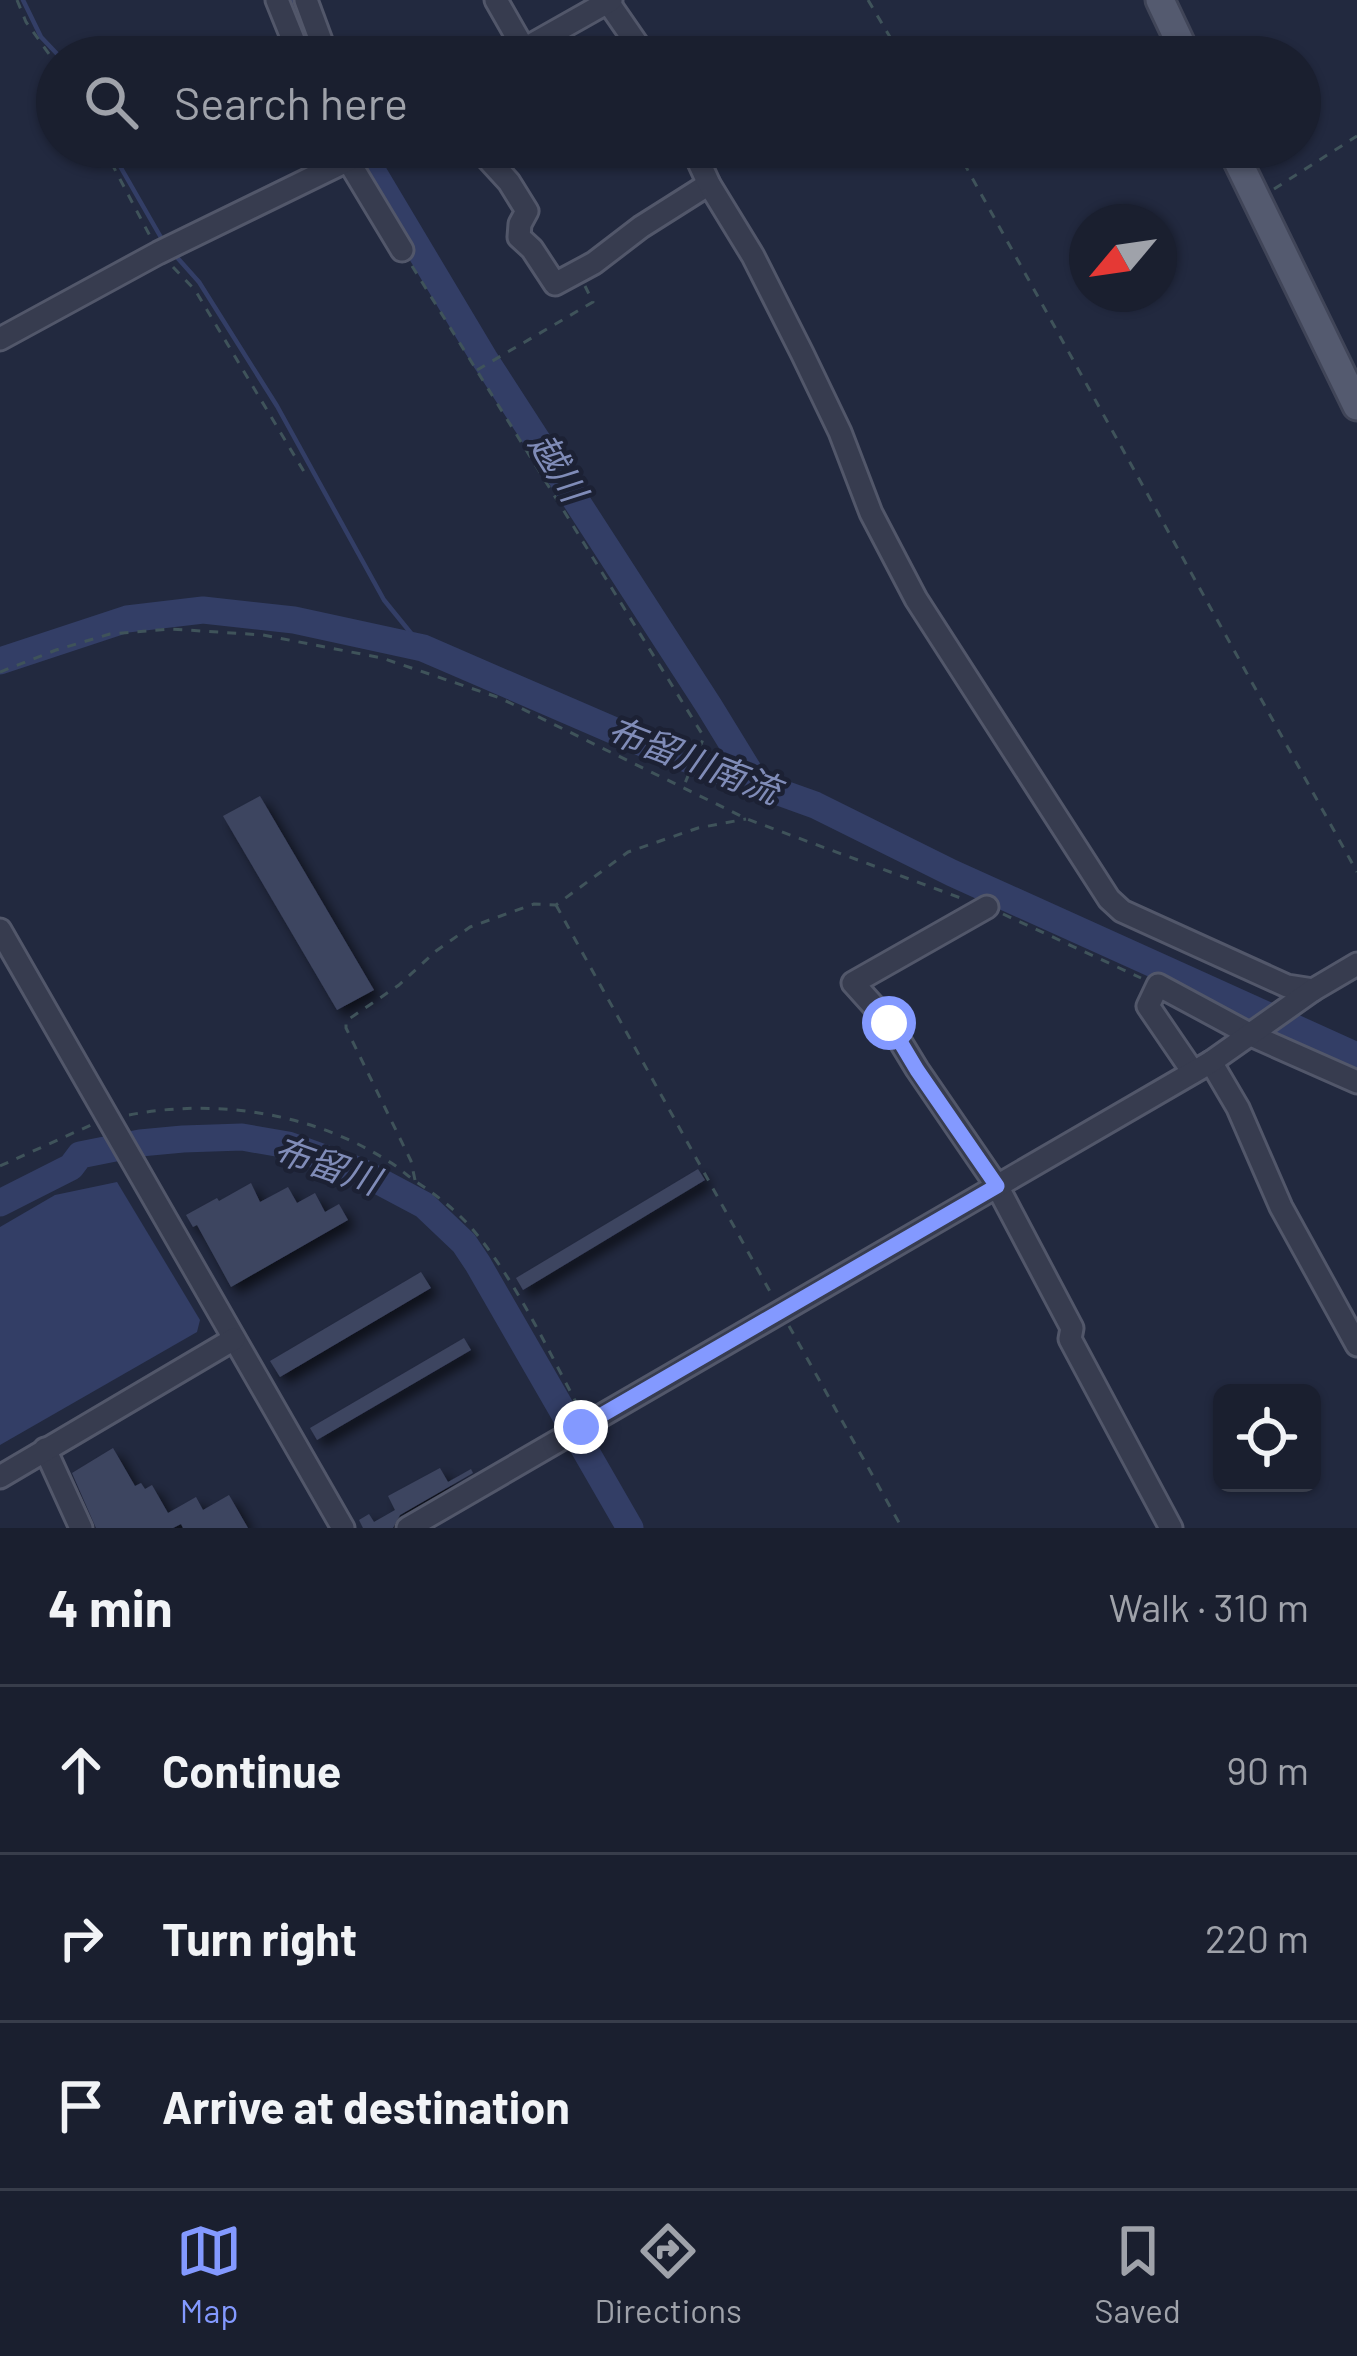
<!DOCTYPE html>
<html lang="en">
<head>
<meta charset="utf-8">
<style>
  :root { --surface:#1a1f2f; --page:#232737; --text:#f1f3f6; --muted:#9fa2aa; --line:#383d4b; --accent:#8399ff }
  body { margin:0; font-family:Barlow,"Noto Sans JP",sans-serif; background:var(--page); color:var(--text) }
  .controls { position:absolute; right:36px; bottom:36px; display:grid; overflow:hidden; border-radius:18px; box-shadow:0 3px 9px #0004 }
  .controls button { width:108px; height:108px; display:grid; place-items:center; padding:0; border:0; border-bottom:3px solid var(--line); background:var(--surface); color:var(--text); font:60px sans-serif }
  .compass { position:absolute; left:1069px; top:204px; width:108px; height:108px; border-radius:50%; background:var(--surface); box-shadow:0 3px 9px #0004; rotate:241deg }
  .stop { position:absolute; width:36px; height:36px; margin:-27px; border:9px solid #8399ff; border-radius:50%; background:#fff }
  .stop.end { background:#8399ff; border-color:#fff; box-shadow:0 3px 12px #0008 }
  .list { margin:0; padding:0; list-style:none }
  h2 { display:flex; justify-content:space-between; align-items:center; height:156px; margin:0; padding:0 48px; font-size:51px }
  h2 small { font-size:39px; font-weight:400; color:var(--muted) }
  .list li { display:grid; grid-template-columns:78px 1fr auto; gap:36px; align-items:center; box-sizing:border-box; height:168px; padding:0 48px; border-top:3px solid var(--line) }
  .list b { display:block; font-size:45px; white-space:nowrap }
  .list em { font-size:39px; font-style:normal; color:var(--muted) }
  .icon { flex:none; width:66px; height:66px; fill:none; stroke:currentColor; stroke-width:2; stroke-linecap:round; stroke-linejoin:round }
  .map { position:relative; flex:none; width:1357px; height:1528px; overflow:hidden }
  .search { position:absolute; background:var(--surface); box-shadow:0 3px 9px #0004; left:36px; right:36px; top:36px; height:132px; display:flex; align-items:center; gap:30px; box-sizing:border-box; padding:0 42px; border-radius:66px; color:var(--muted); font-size:45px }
  .sheet { height:660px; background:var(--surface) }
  nav { display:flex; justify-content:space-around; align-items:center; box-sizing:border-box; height:168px; border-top:3px solid var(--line); background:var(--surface); font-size:33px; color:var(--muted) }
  nav a { display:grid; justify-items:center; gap:6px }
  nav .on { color:var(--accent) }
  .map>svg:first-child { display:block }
  .water { fill:#333e66 }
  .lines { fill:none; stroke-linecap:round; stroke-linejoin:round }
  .stream { stroke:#333e66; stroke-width:4.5 }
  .river { stroke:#333e66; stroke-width:27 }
  .building { fill:#3e4560; filter:url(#shadow) }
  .minor-casing { stroke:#52576a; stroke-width:27 }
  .major-casing { stroke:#404558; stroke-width:33 }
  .path { stroke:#3f535a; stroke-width:3; stroke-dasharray:9 9; stroke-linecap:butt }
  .minor { stroke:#373c4f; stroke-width:21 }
  .major { stroke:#545a6f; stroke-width:27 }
  .route { stroke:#8399ff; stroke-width:15 }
  .labels { text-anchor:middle; stroke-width:9; stroke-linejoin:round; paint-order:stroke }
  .water-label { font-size:36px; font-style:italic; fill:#808cb8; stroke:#1c2134 }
</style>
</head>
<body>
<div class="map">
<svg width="1357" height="1528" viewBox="0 0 1357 1528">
  <defs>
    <filter id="shadow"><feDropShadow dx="7" dy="7" stdDeviation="6" flood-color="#0009"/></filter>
  </defs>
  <rect width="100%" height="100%" fill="#22293f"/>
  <polygon class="water" points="117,1182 200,1320 197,1332 0,1445 0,1227 55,1195"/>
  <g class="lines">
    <g class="stream">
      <polyline points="23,0 41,37 60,57"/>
      <polyline points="109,147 163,241"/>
      <polyline points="174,254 199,282 277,406 384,600 423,648"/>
    </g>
    <g class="river">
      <polyline points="293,0 318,57"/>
      <polyline points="358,147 484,358 709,706 758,786"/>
      <polyline points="0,661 127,619 203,610 294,620 423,648 645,744 815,805 952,873 1357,1056"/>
      <polyline points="0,1203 71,1167 80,1155 140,1143 183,1139 242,1137 288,1145 360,1171 424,1205 464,1243 478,1264 630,1528"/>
    </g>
  </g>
  <g class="building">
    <polygon points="260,796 374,990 337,1010 223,816"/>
    <polygon points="698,1169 705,1180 523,1290 516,1278"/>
    <polygon points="251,1183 260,1202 288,1187 297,1203 315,1193 325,1212 339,1204 348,1220 231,1287 197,1225 193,1227 186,1215 217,1198 219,1201"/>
    <polygon points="421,1272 431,1288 280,1377 270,1361"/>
    <polygon points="464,1338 471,1350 317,1440 310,1428"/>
    <polygon points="113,1448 135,1486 141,1483 145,1489 152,1485 168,1513 196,1497 203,1510 229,1495 248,1528 183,1528 181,1524 173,1528 96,1528 72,1473"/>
    <polygon points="440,1468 448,1482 471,1469 473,1473 400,1515 393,1528 363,1528 359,1520 369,1514 374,1522 395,1510 388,1496"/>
  </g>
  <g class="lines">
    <g class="minor-casing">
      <g id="minor">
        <polyline points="277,0 300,57"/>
        <polyline points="306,0 327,57"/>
        <polyline points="496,0 524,49"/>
        <polyline points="608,2 646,57"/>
        <polyline points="510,57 611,0"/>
        <polyline points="340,147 402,250"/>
        <polyline points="477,147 509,182 527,211 520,224 519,237 532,249 555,284 594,263 641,227 709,184"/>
        <polyline points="692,147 709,184 753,256 802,353 840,432 871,513 916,599 1109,899 1122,911 1287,986 1313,990"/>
        <polyline points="0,339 158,253 375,147"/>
        <polyline points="987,907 853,983 889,1023 917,1069 997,1186 1072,1328 1070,1339 1171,1528"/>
        <polyline points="0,930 343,1528"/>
        <polyline points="1211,1062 1238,1108 1281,1207 1357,1345"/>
        <polyline points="1193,1072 1148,1006 1158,985 1251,1035 1357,1082"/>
        <polyline points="45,1449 81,1528"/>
        <polyline points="0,1477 234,1339"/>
        <polyline points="408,1528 1211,1062 1313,990 1357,964"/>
      </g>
    </g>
    <g class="major-casing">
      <g id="major">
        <polyline points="1160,0 1187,57"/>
        <polyline points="1231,147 1357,406"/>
      </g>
    </g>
    <g class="path">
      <polyline points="17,0 26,22 57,65"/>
      <polyline points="868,0 902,57"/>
      <polyline points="103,147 150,236"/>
      <polyline points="955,147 1357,872"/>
      <polyline points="1274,189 1357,136"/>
      <polyline points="412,266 704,737 683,788"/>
      <polyline points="173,267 195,290 306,475"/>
      <polyline points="477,370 593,302 585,286"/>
      <polyline points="0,672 56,650 110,634 171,629 263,635 382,658 500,698 747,819 966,900"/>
      <polyline points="556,905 773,1297"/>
      <polyline points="1003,914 1141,978"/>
      <path d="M129 1115C216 1098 313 1113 388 1161 399 1167 407 1176 418 1183 439 1197 457 1211 474 1231 516 1281 547 1348 578 1406"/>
      <polyline points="0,1166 91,1125"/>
      <polyline points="415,1180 411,1161 346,1028 346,1021 399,985 436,951 470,927 534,904 556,905 628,852 698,828 746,819"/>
      <polyline points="789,1326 902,1528"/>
    </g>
    <use href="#minor" class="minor"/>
    <use href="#major" class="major"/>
  </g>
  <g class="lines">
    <polyline class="route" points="581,1427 997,1186 917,1070 889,1023"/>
  </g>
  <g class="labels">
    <g class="water-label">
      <text transform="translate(558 467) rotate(58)" y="13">越川</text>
      <text transform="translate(694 760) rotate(21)" y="13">布留川南流</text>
      <text transform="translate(327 1165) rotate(19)" y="13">布留川</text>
    </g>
  </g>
</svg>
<div class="controls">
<button><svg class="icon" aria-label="locate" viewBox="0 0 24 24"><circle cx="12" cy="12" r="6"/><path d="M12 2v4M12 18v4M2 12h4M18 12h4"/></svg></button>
</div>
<svg class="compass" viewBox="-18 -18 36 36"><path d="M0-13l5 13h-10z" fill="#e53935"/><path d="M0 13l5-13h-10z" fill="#9fa2aa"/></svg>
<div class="stop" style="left:889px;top:1023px"></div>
<div class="stop end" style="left:581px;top:1427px"></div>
<div class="search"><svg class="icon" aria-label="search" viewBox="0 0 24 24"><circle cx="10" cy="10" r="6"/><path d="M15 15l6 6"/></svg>Search here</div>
</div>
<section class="sheet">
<h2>4 min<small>Walk · 310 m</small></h2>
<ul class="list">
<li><svg class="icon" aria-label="ahead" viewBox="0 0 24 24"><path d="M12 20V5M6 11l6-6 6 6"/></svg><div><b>Continue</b></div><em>90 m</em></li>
<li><svg class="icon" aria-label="right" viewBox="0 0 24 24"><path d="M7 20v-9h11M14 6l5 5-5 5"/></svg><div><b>Turn right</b></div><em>220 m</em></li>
<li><svg class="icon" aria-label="arrive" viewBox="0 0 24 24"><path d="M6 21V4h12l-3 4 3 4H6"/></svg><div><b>Arrive at destination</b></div></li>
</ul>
</section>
<nav>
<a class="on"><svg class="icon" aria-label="map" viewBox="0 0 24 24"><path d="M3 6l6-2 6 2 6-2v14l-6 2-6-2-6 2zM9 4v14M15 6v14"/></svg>Map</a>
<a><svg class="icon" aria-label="directions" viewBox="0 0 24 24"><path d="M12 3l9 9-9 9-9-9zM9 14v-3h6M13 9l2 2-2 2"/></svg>Directions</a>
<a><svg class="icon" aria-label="saved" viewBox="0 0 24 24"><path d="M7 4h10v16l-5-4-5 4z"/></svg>Saved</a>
</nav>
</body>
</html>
